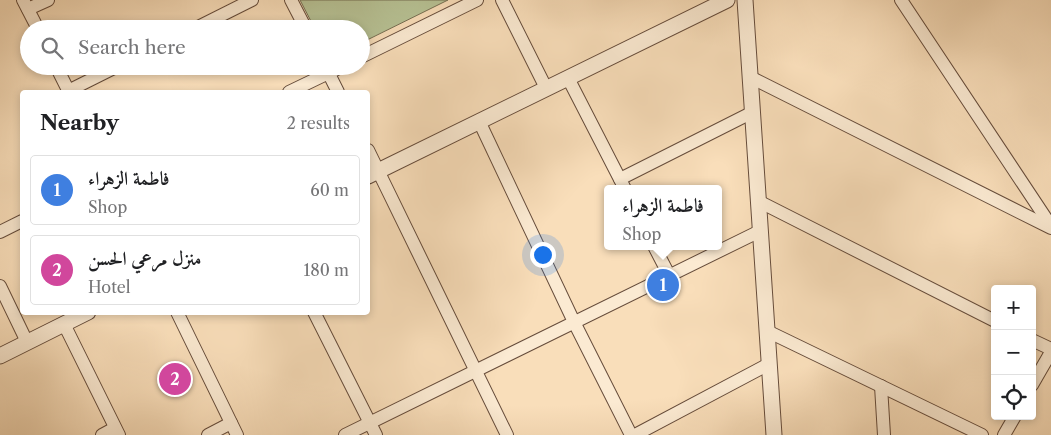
<!DOCTYPE html>
<html lang="en">
<head>
<meta charset="utf-8">
<style>
  :root { --surface:#fff; --page:#f2f2f2; --text:#202124; --muted:#757577; --line:#e0e0e0; --accent:#0b8043 }
  body { margin:0; font-family:"Libre Caslon Text",Amiri,serif; background:var(--page); color:var(--text) }
  .controls { position:absolute; right:15px; bottom:15px; display:grid; overflow:hidden; border-radius:5px; box-shadow:0 2px 8px #0003 }
  .controls button { width:45px; height:45px; display:grid; place-items:center; padding:0; border:0; border-bottom:1px solid var(--line); background:var(--surface); color:var(--text); font:25px sans-serif }
  .you { position:absolute; left:542px; top:254px; width:18px; height:18px; margin:-12px; border:4px solid #fff; border-radius:50%; background:#1a73e8; box-shadow:0 0 0 8px #1a73e833 }
  .badge { display:grid; place-items:center; width:32px; height:32px; border-radius:50%; background:var(--accent); color:#fff; font-size:16px; font-weight:700 }
  .pin { position:absolute; translate:-50% -50%; border:2px solid #fff; box-shadow:0 1px 5px #0006 }
  .popup { position:absolute; left:604px; top:185px; width:118px; height:65px; box-sizing:border-box; display:grid; place-content:center; border-radius:5px; background:var(--surface); filter:drop-shadow(0 1px 4px #0005); font-size:16px; white-space:nowrap; color:var(--muted) }
  .popup b { font-size:19px; color:var(--text) }
  .popup::after { content:''; position:absolute; left:50%; top:100%; margin-left:-10px; border:10px solid transparent; border-top-color:var(--surface) }
  .list { margin:0; padding:0; list-style:none }
  h2 { display:flex; justify-content:space-between; align-items:center; height:65px; margin:0; padding:0 20px; font-size:21px }
  h2 small { font-size:16px; font-weight:400; color:var(--muted) }
  .list li { display:grid; grid-template-columns:32px 1fr auto; gap:15px; align-items:center; box-sizing:border-box; height:70px; margin:0 10px 10px; padding:0 10px; border:1px solid var(--line); border-radius:5px }
  .list b { display:block; font-size:19px; white-space:nowrap }
  .list p { margin:0; font-size:16px; white-space:nowrap; color:var(--muted) }
  .list em { font-size:16px; font-style:normal; color:var(--muted) }
  .icon { flex:none; width:28px; height:28px; fill:none; stroke:currentColor; stroke-width:2; stroke-linecap:round; stroke-linejoin:round }
  .map { position:relative; flex:none; width:1051px; height:435px; overflow:hidden }
  .search { position:absolute; background:var(--surface); box-shadow:0 2px 8px #0003; left:20px; top:20px; width:350px; height:55px; display:flex; align-items:center; gap:12px; box-sizing:border-box; padding:0 18px; border-radius:28px; color:var(--muted); font-size:19px }
  .panel { position:absolute; background:var(--surface); box-shadow:0 2px 8px #0003; left:20px; top:90px; width:350px; height:225px; border-radius:5px }
  .map>svg:first-child { display:block }
  .green { fill:#b7c295; stroke:#766f53 }
  .lines { fill:none; stroke-linecap:round; stroke-linejoin:round }
  .minor-casing { stroke:#664c3b; stroke-width:14 }
  .tertiary-casing { stroke:#664c3b; stroke-width:17 }
  .minor { stroke:#fbead2; stroke-width:12 }
  .tertiary { stroke:#fbead2; stroke-width:15 }
</style>
</head>
<body>
<div class="map">
<svg width="1051" height="435" viewBox="0 0 1051 435">
  <rect width="100%" height="100%" fill="#f9deba"/>
  <filter id="stains"><feTurbulence type="fractalNoise" baseFrequency=".004" numOctaves="4"/><feColorMatrix values="0 0 0 0 .2 0 0 0 0 .09 0 0 0 0 .02 0 0 0 .5 -.17"/></filter>
  <radialGradient id="worn" r=".72"><stop offset=".6" stop-color="#630" stop-opacity="0"/><stop offset="1" stop-color="#630" stop-opacity=".3"/></radialGradient>
  <polygon class="green" points="300,0 448,0 361,43 361,29 315,29"/>
  <g class="lines">
    <g class="minor-casing">
      <g id="minor">
        <polyline points="23,0 38,29"/>
        <polyline points="291,0 306,29"/>
        <polyline points="502,0 546,88"/>
        <polyline points="901,0 1051,226"/>
        <polyline points="28,9 48,0"/>
        <polyline points="194,29 252,0"/>
        <polyline points="361,57 477,0"/>
        <polyline points="56,66 69,92"/>
        <polyline points="325,66 338,92"/>
        <polyline points="750,77 1051,228"/>
        <polyline points="568,78 625,189"/>
        <polyline points="68,91 118,66"/>
        <polyline points="289,92 343,66"/>
        <polyline points="479,121 574,322 631,435"/>
        <polyline points="368,150 507,435"/>
        <polyline points="620,179 753,112"/>
        <polyline points="758,201 995,321"/>
        <polyline points="0,232 22,221"/>
        <polyline points="654,246 669,275"/>
        <polyline points="0,286 27,342"/>
        <polyline points="177,312 237,435"/>
        <polyline points="314,312 376,435"/>
        <polyline points="64,324 119,435"/>
        <polyline points="767,331 982,435"/>
        <polyline points="1032,340 1051,349"/>
        <polyline points="1032,385 1051,352"/>
        <polyline points="881,386 884,435"/>
        <polyline points="102,435 115,428"/>
        <polyline points="208,435 231,423"/>
        <polyline points="345,435 760,231"/>
        <polyline points="635,435 769,364"/>
        <polyline points="1004,435 1015,416"/>
      </g>
    </g>
    <g class="tertiary-casing">
      <g id="tertiary">
        <polyline points="745,0 774,435"/>
        <polyline points="368,176 727,0"/>
        <polyline points="0,356 88,312"/>
      </g>
    </g>
    <use href="#minor" class="minor"/>
    <use href="#tertiary" class="tertiary"/>
  </g>
  <rect width="100%" height="100%" filter="url(#stains)"/>
  <rect width="100%" height="100%" fill="url(#worn)"/>
</svg>
<div class="controls">
<button>+</button>
<button>−</button>
<button><svg class="icon" aria-label="locate" viewBox="0 0 24 24"><circle cx="12" cy="12" r="6"/><path d="M12 2v4M12 18v4M2 12h4M18 12h4"/></svg></button>
</div>
<div class="you"></div>
<div class="pin badge" style="left:663px;top:285px;background:#3f7fe0">1</div>
<div class="popup"><b>فاطمة الزهراء</b>Shop</div>
<div class="pin badge" style="left:175px;top:379px;background:#d1479c">2</div>
<div class="search"><svg class="icon" aria-label="search" viewBox="0 0 24 24"><circle cx="10" cy="10" r="6"/><path d="M15 15l6 6"/></svg>Search here</div>
<section class="panel">
<h2>Nearby<small>2 results</small></h2>
<ul class="list">
<li><span class="badge" style="background:#3f7fe0">1</span><div><b>فاطمة الزهراء</b><p>Shop</p></div><em>60 m</em></li>
<li><span class="badge" style="background:#d1479c">2</span><div><b>منزل مرعي الحسن</b><p>Hotel</p></div><em>180 m</em></li>
</ul>
</section>
</div>
</body>
</html>
